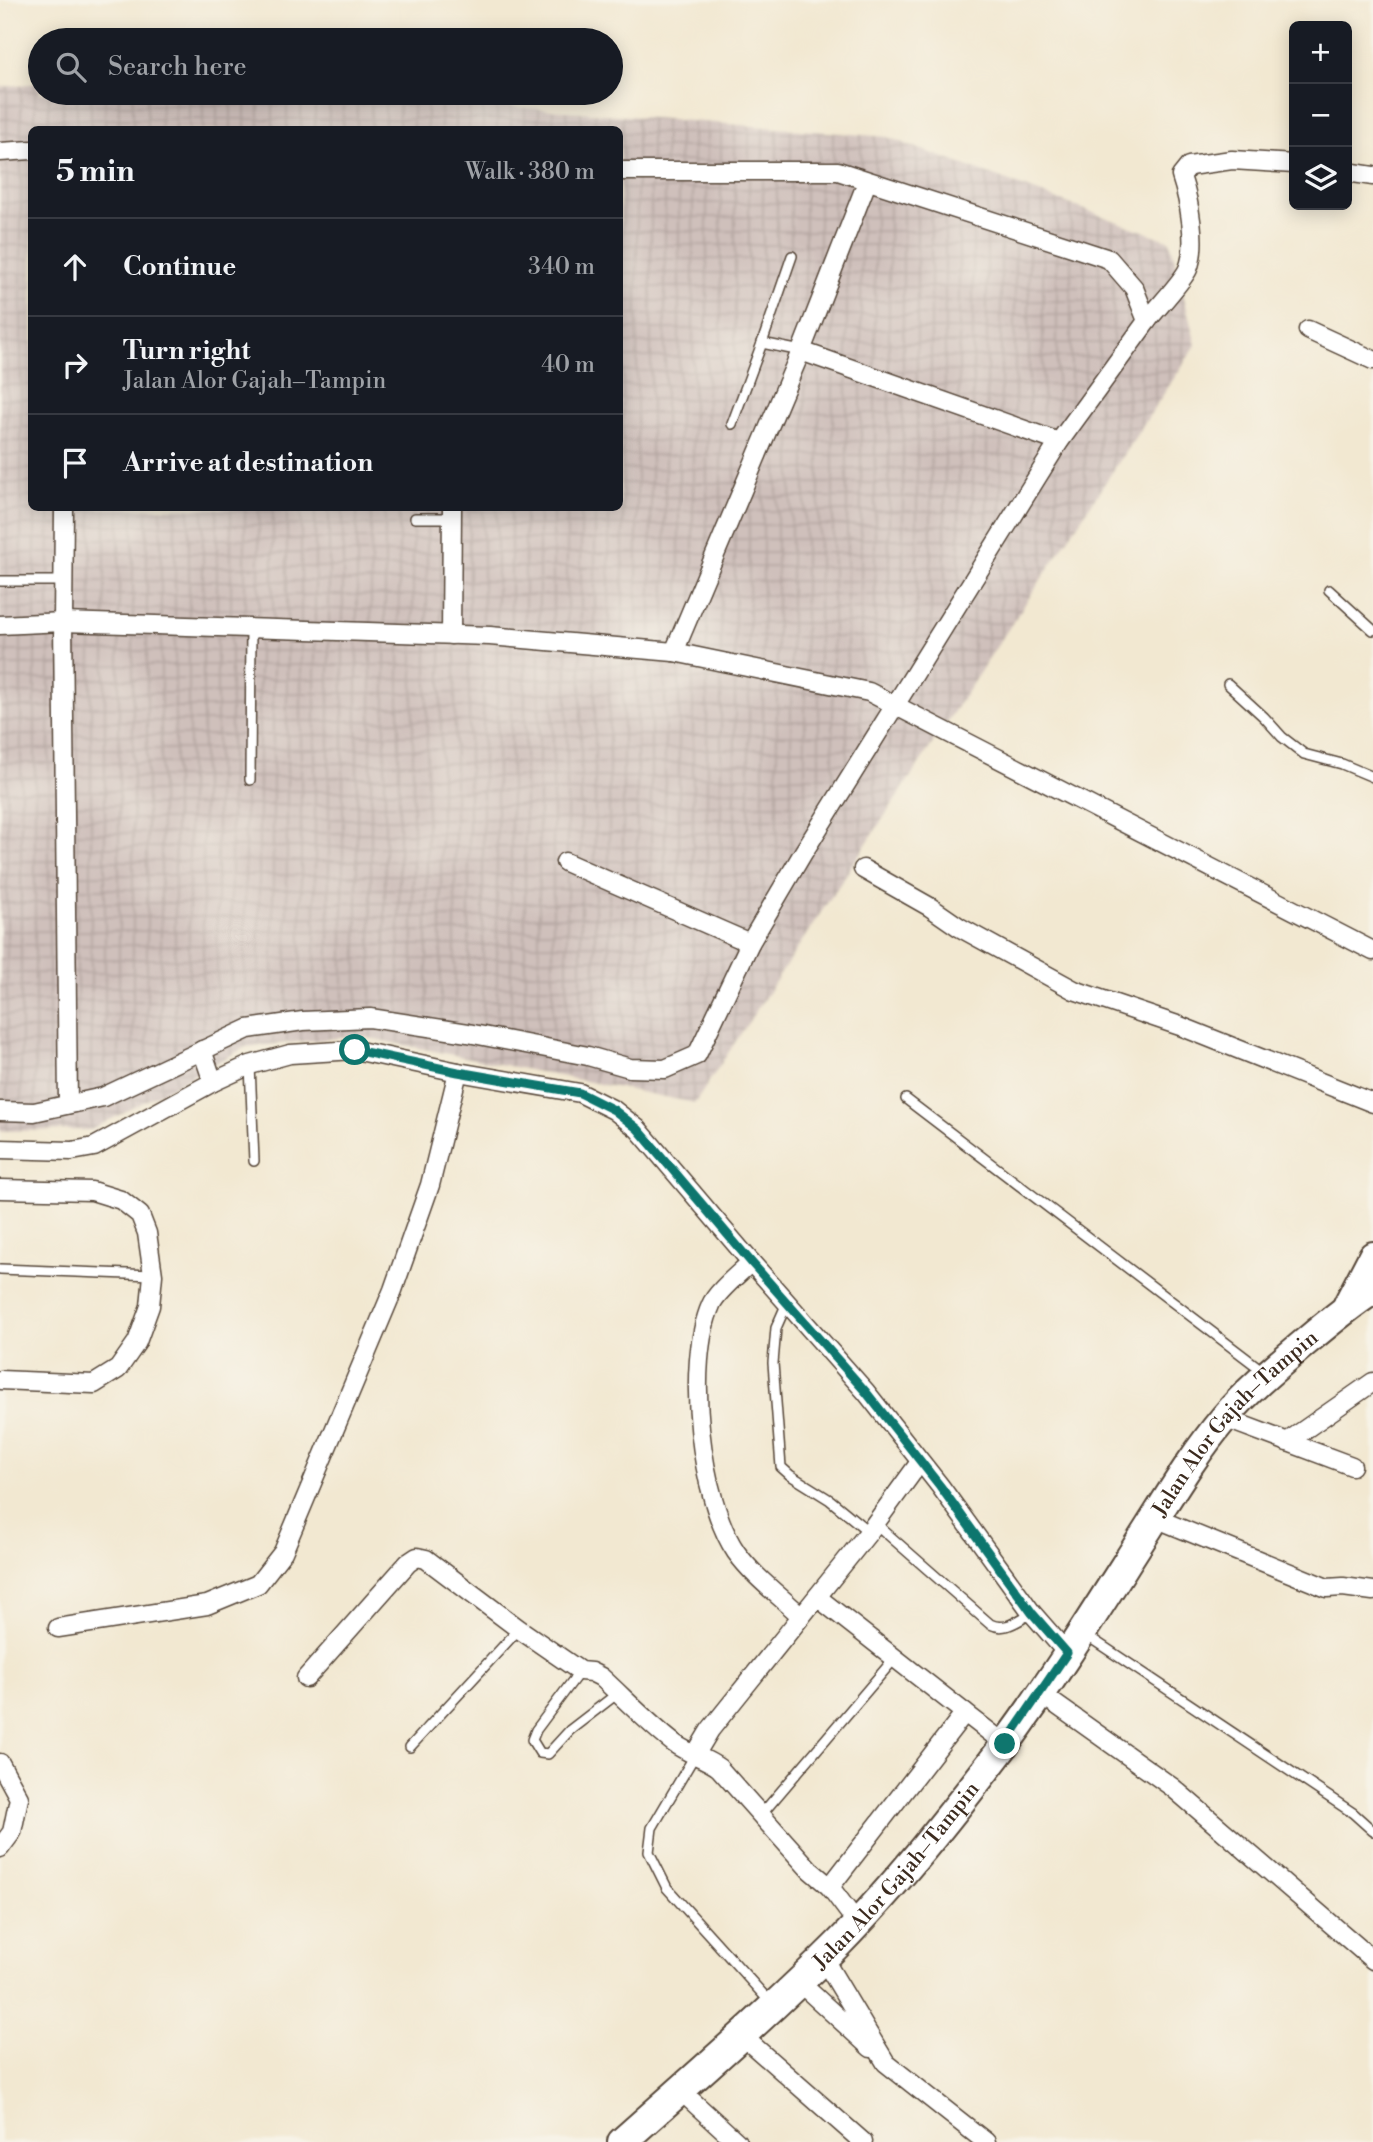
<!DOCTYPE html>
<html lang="en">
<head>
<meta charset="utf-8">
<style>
  :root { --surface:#171b24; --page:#20242c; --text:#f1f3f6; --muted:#9ea1a6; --line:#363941 }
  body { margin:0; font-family:"Libre Bodoni",serif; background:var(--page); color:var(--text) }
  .controls { position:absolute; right:21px; top:21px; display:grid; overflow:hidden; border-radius:10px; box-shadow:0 4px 18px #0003 }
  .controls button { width:63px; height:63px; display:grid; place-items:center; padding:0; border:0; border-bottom:2px solid var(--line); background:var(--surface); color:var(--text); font:35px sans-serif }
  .stop { position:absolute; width:21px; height:21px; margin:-16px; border:5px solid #0f766e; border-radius:50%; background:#fff }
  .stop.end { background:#0f766e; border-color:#fff; box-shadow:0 2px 7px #0008 }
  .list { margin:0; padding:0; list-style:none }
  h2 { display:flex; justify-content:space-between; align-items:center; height:91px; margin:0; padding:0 28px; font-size:30px }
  h2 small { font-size:23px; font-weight:400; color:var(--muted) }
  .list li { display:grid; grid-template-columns:46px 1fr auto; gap:21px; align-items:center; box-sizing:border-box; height:98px; padding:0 28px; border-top:2px solid var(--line) }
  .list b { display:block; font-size:26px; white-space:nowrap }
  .list p { margin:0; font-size:23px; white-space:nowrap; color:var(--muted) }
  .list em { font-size:23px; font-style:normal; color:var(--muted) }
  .icon { flex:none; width:38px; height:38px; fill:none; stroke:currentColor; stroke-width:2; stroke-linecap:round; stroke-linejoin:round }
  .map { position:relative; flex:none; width:1373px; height:2142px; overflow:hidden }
  .search { position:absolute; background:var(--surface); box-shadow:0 4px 18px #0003; left:28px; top:28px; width:595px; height:77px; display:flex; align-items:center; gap:18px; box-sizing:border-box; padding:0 24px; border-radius:38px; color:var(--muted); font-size:26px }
  .panel { position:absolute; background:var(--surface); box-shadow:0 4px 18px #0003; left:28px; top:126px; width:595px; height:385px; border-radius:10px }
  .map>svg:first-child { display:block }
  .industrial { fill:url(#industrial-grid); fill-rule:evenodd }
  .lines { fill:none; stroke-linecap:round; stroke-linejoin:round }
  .lane-casing { stroke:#564639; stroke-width:12 }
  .street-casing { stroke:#564639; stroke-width:21 }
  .primary-casing { stroke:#564639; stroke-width:32 }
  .lane { stroke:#fff; stroke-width:9 }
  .street { stroke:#fff; stroke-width:18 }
  .primary { stroke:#fff; stroke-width:28 }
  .route { stroke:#0f766e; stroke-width:9 }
  .labels { text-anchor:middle; stroke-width:7; stroke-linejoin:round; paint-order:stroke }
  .street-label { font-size:21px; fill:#3b2a1e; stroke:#f7f3e8 }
</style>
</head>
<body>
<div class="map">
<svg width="1373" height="2142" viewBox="0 0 1373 2142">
  <defs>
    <pattern id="industrial-grid" width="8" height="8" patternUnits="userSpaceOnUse" patternTransform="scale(1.75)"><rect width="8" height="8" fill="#cfc0bb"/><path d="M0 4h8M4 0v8" fill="none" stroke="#b3a5a0"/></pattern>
  </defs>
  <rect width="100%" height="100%" fill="#f7f3e8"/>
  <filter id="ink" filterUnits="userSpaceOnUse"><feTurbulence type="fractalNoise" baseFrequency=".0143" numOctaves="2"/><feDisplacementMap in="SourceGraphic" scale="14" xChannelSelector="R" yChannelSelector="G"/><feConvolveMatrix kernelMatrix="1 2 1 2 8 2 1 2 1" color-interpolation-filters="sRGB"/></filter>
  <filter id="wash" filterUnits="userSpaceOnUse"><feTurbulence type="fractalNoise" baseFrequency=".00686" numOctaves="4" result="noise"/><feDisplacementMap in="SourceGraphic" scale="28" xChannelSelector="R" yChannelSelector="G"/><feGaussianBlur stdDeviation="1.57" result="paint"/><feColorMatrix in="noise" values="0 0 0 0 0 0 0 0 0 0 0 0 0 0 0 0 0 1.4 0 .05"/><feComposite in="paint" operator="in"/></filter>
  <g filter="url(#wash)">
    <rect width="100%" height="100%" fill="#f2e8d1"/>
    <path class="industrial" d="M40 83V93H343L887 137 1170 241 1196 345 695 1103 359 1036 246 1047 91 1130 0 1131V87ZM32 130H620V508H32Z"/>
  </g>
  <g filter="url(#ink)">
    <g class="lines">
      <g class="lane-casing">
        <g id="lane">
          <polyline points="762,343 801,351"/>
          <polyline points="732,424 762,343 792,256"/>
          <polyline points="415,518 452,518"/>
          <polyline points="0,581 64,581"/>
          <polyline points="1329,590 1373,630"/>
          <polyline points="1228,684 1264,717 1282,737 1304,754 1342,764 1373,777"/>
          <polyline points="250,780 251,628"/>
          <polyline points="250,1065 254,1161"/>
          <polyline points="906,1099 1263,1371"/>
          <polyline points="0,1269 153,1275"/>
          <polyline points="787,1303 776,1328 773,1363 781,1467 790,1475 830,1500 869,1532"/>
          <path d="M876 1524 990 1624C1006 1632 1018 1620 1032 1613"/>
          <polyline points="1086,1635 1353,1813 1373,1831"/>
          <polyline points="580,1671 536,1730 532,1740 540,1753 548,1754 570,1730 618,1693"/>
          <polyline points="410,1747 519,1629"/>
          <polyline points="695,1755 652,1828 649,1852 667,1888 770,2002"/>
          <polyline points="761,1815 894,1659"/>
        </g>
      </g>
      <g class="street-casing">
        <g id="street">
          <polyline points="0,152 32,150"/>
          <polyline points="1347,172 1373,176"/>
          <path d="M1147 321C1156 309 1183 281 1188 269 1198 244 1189 200 1181 176L1189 166 1232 160 1294 164"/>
          <polyline points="1308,330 1373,360"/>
          <polyline points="801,351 1059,442"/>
          <polyline points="64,508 63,622 68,1104"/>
          <polyline points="0,625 63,622 490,636 674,652 869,692 1373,951"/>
          <polyline points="451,635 452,508"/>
          <polyline points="674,652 801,351 867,182"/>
          <polyline points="565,862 750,943"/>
          <polyline points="863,869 930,907 959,927 1074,990 1180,1026 1373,1103"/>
          <polyline points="202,1050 213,1082"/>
          <polyline points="0,1111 34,1112 103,1097 248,1029 303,1021 370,1018 468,1033 588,1056 630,1068 665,1069 697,1055 750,943 803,853 1059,442 1147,321 1134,288 1109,259 838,171 620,171"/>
          <polyline points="0,1149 72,1151 94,1147 213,1082 250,1065 290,1054 355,1050 458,1072 580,1093 614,1110 638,1129 751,1262 866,1392 940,1486 1032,1613 1067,1653"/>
          <polyline points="0,1189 92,1191 121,1200 140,1215 147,1233 153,1275 150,1306 137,1342 118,1369 94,1384 0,1380"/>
          <path d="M751 1262C740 1273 716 1292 711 1305 685 1364 700 1499 736 1552 753 1576 780 1596 801 1616"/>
          <polyline points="1224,1418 1352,1466"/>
          <polyline points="1287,1442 1373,1382"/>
          <polyline points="1155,1518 1327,1588 1343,1587 1373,1591"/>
          <polyline points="817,1597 965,1713"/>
          <polyline points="58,1628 207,1605 258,1584 283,1552 393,1290 430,1185 458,1072"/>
          <path d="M306 1678 408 1563 417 1557 426 1559 519 1629 580 1671 591 1672 601 1677C624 1698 651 1726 675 1744 689 1754 706 1758 719 1768L810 1870 830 1887"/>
          <polyline points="1041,1694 1172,1787 1373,1960"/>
          <polyline points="695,1755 710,1730 869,1532 920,1462"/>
          <polyline points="0,1763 19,1798 12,1832 0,1848"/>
          <polyline points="857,1923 830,1887 959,1720 965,1713 1005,1744"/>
          <polyline points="823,1958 886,2063 986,2142"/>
          <polyline points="799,1982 871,2048"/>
          <polyline points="741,2035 863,2142"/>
          <polyline points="680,2090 737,2142"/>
        </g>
      </g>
      <g class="primary-casing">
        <g id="primary">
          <polyline points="1348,1304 1373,1256"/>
          <path id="s1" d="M622 2142C695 2077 769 2013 838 1944 898 1883 952 1814 1004 1746 1053 1680 1097 1609 1141 1540 1168 1498 1193 1455 1225 1417 1246 1392 1271 1371 1296 1350 1321 1329 1345 1308 1373 1290"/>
        </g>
      </g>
      <use href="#lane" class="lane"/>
      <use href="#street" class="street"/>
      <use href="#primary" class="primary"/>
    </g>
  </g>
  <g class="lines" filter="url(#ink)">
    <polyline class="route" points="355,1050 458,1072 580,1093 614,1110 638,1129 751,1262 866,1392 940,1486 1032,1613 1067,1653 1005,1744"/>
  </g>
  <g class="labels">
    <g class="street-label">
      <text dy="7" stroke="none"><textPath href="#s1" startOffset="950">Jalan Alor Gajah–Tampin</textPath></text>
      <text dy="7" stroke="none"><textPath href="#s1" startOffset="383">Jalan Alor Gajah–Tampin</textPath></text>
    </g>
  </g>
</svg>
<div class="controls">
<button>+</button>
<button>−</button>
<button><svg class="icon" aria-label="layers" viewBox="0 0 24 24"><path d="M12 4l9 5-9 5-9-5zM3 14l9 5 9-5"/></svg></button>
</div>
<div class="stop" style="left:355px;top:1050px"></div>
<div class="stop end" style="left:1005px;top:1744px"></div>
<div class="search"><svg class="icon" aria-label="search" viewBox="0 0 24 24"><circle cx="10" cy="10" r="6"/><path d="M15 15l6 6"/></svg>Search here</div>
<section class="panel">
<h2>5 min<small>Walk · 380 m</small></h2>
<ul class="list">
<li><svg class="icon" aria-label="ahead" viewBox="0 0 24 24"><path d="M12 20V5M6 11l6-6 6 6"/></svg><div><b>Continue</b></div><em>340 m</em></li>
<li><svg class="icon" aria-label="right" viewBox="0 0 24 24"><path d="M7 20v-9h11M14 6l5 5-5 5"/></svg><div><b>Turn right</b><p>Jalan Alor Gajah–Tampin</p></div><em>40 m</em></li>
<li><svg class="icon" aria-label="arrive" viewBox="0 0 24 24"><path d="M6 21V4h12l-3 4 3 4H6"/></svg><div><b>Arrive at destination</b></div></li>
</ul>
</section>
</div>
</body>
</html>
